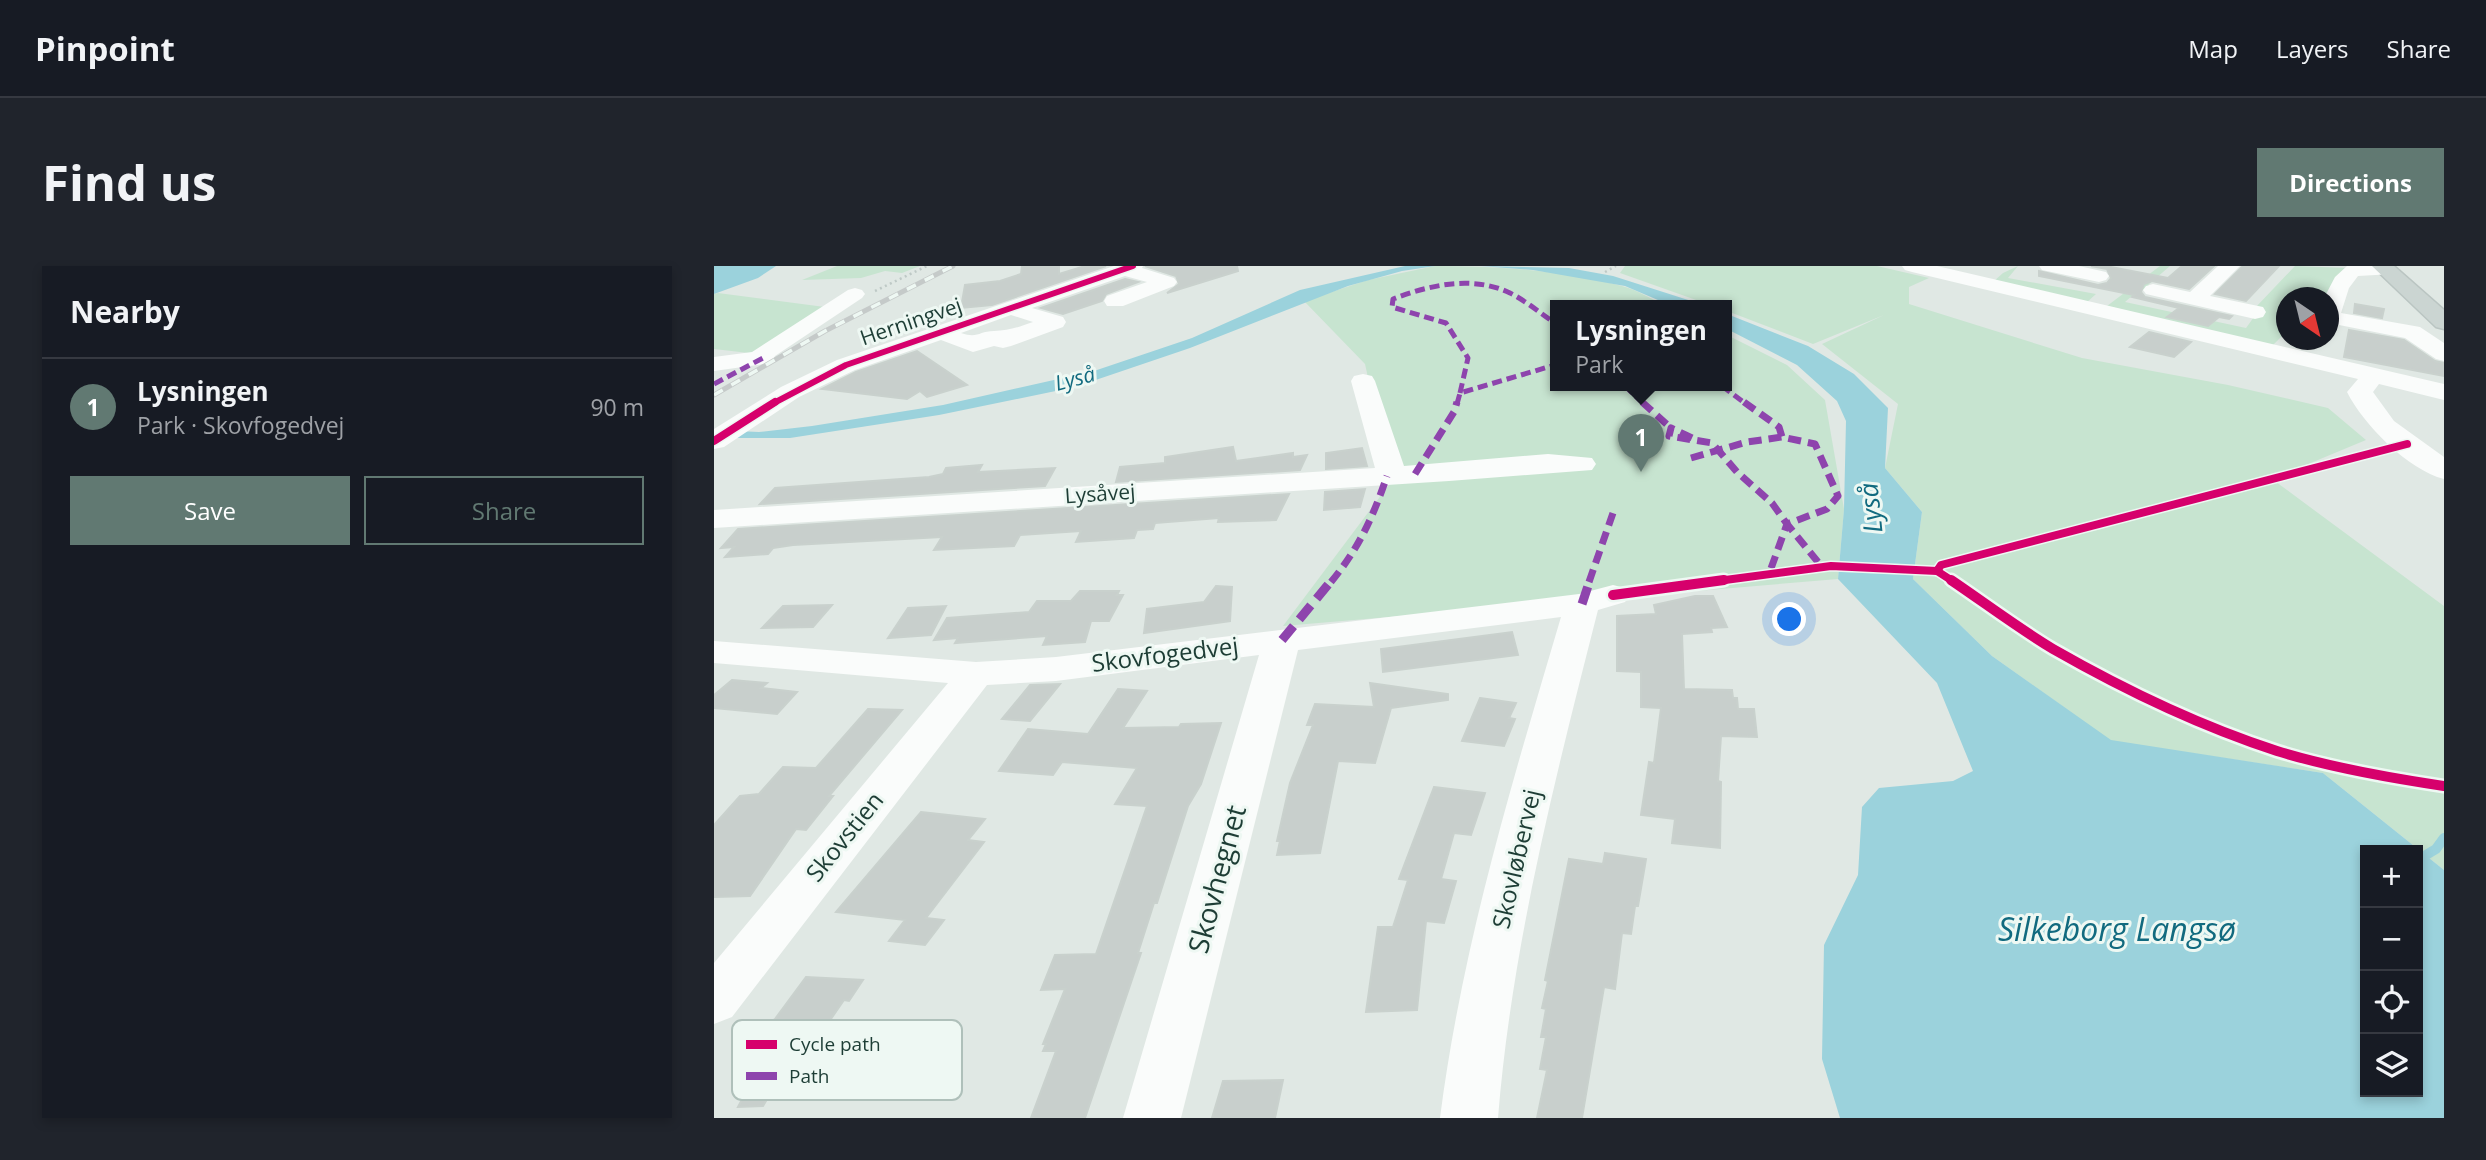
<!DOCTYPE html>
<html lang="en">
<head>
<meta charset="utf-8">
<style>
  :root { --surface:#171b24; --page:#20242c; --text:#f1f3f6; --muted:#9ea1a6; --line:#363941; --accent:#617972 }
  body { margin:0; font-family:"Open Sans",sans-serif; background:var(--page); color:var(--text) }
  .controls { position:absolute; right:21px; bottom:21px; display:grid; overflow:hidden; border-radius:0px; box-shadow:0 4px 10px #0003 }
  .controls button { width:63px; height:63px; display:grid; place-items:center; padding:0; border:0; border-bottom:2px solid var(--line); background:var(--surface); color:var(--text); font:35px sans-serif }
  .compass { position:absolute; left:1562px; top:21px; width:63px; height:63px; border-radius:50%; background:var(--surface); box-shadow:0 4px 10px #0003; rotate:145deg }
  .you { position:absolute; left:1076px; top:354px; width:24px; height:24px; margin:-18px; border:5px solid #fff; border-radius:50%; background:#1a73e8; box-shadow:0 0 0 10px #1a73e833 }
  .badge { display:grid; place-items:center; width:46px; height:46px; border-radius:50%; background:var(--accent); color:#fff; font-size:23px; font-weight:700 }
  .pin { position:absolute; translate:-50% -58px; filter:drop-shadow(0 2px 4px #0008) }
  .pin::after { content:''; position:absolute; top:37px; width:24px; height:21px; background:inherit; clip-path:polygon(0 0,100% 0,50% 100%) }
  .popup { position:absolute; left:836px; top:34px; width:182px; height:91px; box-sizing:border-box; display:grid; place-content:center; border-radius:0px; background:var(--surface); filter:drop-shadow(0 2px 5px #0005); font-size:23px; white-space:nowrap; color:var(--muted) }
  .popup b { font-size:26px; color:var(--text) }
  .popup::after { content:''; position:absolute; left:50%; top:100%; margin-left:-14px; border:14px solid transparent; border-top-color:var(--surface) }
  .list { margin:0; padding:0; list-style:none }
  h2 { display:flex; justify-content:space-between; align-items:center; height:91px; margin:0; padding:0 28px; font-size:30px }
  h2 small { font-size:23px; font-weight:400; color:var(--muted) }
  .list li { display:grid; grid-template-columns:46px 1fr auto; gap:21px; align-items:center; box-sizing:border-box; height:98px; padding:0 28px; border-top:2px solid var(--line) }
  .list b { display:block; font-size:26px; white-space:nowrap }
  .list p { margin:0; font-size:23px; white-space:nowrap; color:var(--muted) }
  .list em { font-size:23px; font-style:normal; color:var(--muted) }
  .actions { display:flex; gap:14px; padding:21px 28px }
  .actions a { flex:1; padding:16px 0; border:2px solid var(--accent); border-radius:0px; text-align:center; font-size:24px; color:var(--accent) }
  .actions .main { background:var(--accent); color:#fff }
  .icon { flex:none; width:38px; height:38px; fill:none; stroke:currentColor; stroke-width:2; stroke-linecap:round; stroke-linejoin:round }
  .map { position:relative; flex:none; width:1730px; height:852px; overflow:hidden; border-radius:0px }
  header { display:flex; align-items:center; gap:42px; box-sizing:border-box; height:98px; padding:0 35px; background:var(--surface); border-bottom:2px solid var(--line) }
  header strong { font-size:33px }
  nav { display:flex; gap:38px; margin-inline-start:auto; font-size:24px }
  .intro { display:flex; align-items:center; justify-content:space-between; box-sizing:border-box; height:168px; padding:0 42px }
  h1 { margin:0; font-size:49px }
  .button { padding:18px 32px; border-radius:0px; background:var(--accent); color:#fff; font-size:24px; font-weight:700 }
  main { display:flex; gap:42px; padding:0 42px }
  aside { flex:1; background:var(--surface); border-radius:0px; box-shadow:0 4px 10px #0003 }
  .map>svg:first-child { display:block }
  .green { fill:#c7e4d0 }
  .water { fill:#9bd2dc; fill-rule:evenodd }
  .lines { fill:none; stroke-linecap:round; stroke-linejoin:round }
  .stream { stroke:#9bd2dc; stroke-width:10 }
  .building { fill:#c8cfcc; stroke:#c9d1cd; stroke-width:2 }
  .major-casing { stroke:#bac5c2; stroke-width:3 }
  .path { stroke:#bec9c6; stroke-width:2.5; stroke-dasharray:2 3.5; stroke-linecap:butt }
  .minor { fill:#fafcfb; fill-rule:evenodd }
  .major { fill:#cbd5d2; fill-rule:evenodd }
  .rail-casing { stroke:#c5cac9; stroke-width:5 }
  .rail { stroke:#eef8f3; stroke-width:3.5; stroke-dasharray:10; stroke-linecap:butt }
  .quiet-far2 { stroke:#8e44ad; stroke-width:5; stroke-dasharray:10 5; stroke-linecap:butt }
  .quiet-far1 { stroke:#8e44ad; stroke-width:7; stroke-dasharray:13 7; stroke-linecap:butt }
  .quiet { stroke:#8e44ad; stroke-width:9; stroke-dasharray:18 9; stroke-linecap:butt }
  .cycleway-far2-casing { stroke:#eef8f3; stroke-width:9 }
  .cycleway-far1-casing { stroke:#eef8f3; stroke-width:11 }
  .cycleway-casing { stroke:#eef8f3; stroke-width:15 }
  .cycleway-far2 { stroke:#d6006c; stroke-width:6 }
  .cycleway-far1 { stroke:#d6006c; stroke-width:8 }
  .cycleway { stroke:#d6006c; stroke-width:10 }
  .labels { text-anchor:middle; stroke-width:6; stroke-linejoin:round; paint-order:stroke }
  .far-street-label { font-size:21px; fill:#1d3d35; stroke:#eef8f3 }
  .far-water-label { font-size:21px; font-style:italic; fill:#116a7f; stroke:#eef8f3 }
  .street-label { font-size:24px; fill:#1d3d35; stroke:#eef8f3 }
  .water-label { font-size:26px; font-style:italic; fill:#116a7f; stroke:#eef8f3 }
  .near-street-label { font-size:28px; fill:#1d3d35; stroke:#eef8f3 }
  .near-water-label { font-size:32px; font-style:italic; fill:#116a7f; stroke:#eef8f3 }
  .key { fill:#eef8f3; stroke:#afc0ba; stroke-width:2 }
  .key-label { font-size:19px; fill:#1d3d35 }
</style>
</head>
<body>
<header>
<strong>Pinpoint</strong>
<nav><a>Map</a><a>Layers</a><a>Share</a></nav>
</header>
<div class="intro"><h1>Find us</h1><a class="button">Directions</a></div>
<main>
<aside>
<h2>Nearby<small></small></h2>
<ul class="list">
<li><span class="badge">1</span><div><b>Lysningen</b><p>Park · Skovfogedvej</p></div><em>90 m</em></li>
</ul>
<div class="actions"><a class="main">Save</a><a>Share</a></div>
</aside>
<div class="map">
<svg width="1730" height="852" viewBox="0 0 1730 852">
  <rect width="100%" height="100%" fill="#e0e8e4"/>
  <g class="green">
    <polygon points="123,0 206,0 188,7 171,5 147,12 88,14"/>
    <path d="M721 0C783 0 848 4 908 20 923 24 938 33 952 40H841V120H1013V69L1073 99 1111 134 1130 243 1124 313 569 360 677 216 651 98 590 35 654 14Z"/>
    <polygon points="911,0 1163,0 1215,12 1195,21 1195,38 1368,92 1514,119 1614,142 1652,174 1558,213 1730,340 1730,604 1609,507 1397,475 1278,390 1199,313 1208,246 1171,202 1184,138 1108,78 1170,49 1099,78 1013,45 1013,40 999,40 906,7"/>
    <polygon points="1304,0 1294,12 1382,28 1372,37 1279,16 1289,7"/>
    <polygon points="1446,0 1456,0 1434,19 1441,20 1434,25 1426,23 1411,36 1532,62 1545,44 1541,42 1581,0 1634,2 1613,31 1573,32 1572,66 1558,80 1393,40"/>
    <polygon points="4,27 126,43 52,89 0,83 0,28"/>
  </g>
  <g class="water">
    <polygon points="0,0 62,0 44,12 0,28"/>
    <polygon points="691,0 721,0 688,5 634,20 476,82 361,121 225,149 76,172 0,172 0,164 45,166 98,160 229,139 380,105 478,72 586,24"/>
    <polygon points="766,0 855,2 899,10 993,40 958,40 911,20 819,4"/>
    <path d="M1013 48 1094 80 1140 108 1174 142 1171 202 1208 246 1199 313 1278 390 1397 474 1609 507 1730 604V852H1126L1108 793 1110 679 1144 609 1148 541 1165 522 1239 515 1259 505 1223 417 1124 313 1130 243 1132 155 1123 135 1083 99 1013 63ZM1651 584H1704V826H1651Z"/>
  </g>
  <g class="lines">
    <polyline class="stream" points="1712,589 1722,583 1730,572"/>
  </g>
  <g class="building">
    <polygon points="308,0 345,0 345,8 371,0 392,0 278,39 247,42 251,19 286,15 307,8"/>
    <polygon points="431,0 523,0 524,5 453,27 465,18 462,10"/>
    <polygon points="1377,0 1392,0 1454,12 1468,0 1500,0 1475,23 1438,15 1430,18 1427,26 1431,31 1518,50 1515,53 1505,51 1494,60 1453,51 1465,42 1418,31 1420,29 1325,10 1325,5 1384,19 1393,17 1397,12 1393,3"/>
    <polygon points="1529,0 1565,0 1532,35 1501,28"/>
    <polygon points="411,13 424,16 392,28 388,35 349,48 327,42"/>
    <polygon points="1641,38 1670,43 1668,52 1640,47"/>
    <polygon points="1635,64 1690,74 1721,95 1730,97 1730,110 1630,91"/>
    <polygon points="1435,66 1477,76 1460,91 1416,81"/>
    <polygon points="203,85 253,119 213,131 206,125 193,133 108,123 142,106"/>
    <polygon points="519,181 522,195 579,187 579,191 593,189 586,204 402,216 406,201 451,197 451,191"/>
    <polygon points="648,182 653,200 612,203 612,187"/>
    <polygon points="268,199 264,206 341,202 331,220 46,238 61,222 215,211 229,208 232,202"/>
    <polygon points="651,223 646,241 610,244 611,226"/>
    <polygon points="575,228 562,254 504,256 505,252 441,257 439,263 423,264 420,272 362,276 367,265 306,269 300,280 220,284 228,271 79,279 59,282 54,288 11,291 20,281 7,282 24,263"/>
    <polygon points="502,320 518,321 516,355 430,367 433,343 490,336"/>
    <polygon points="366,325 405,325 403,329 409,329 395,355 377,355 371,376 329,379 333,370 241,377 244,372 220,374 233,352 315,346 323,335 357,335"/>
    <polygon points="981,330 999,330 1013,361 997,362 998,366 968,368 970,423 1018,424 1019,432 1023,432 1024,443 1040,443 1043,471 1007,470 1004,515 1007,516 1006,582 958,577 961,553 927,549 935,496 940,497 947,442 927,441 927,406 903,405 903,350 942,348 940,339"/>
    <polygon points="118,339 99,361 48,362 69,340"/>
    <polygon points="232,340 217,369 174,372 194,342"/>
    <polygon points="798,366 804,389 669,406 667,383"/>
    <polygon points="18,414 53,417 47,422 83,426 63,448 0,442 0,429"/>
    <polygon points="656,417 734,428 734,434 677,442 661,497 624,495 606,587 563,589 566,575 563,575 576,517 599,459 593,459 601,438 660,441"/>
    <polygon points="346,418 316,455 288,453 316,419"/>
    <polygon points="404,423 433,425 409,462 465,461 467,458 507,457 487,518 474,540 443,637 440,637 424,687 427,687 371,852 317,852 342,785 329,785 332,778 329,778 351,723 327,724 341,689 382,688 433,540 401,538 423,502 348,496 339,509 285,505 314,463 374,468"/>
    <polygon points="766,432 802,437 795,452 801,453 790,480 748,475"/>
    <polygon points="154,443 188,444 115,530 119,530 92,564 82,563 36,630 0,631 0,559 26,530 45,528 69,501 102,502"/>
    <polygon points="720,521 771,527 757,569 740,567 727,613 742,615 730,657 712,655 703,744 652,746 664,661 679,661 694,614 685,613"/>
    <polygon points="207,546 271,553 254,574 270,576 212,652 230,654 211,679 175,675 191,654 122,646"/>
    <polygon points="891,587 932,593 924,640 921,640 917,668 908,667 901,723 890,721 868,852 823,852 833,804 826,803 832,771 827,771 832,743 828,742 834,715 831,714 855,593 889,598"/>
    <polygon points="92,711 149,714 135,735 130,734 79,808 68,808 49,840 24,841 53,787 19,785 40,756 54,757 61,753"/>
    <polygon points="569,814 561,852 498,852 509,815"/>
  </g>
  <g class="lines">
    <g class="major-casing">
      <polygon id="major" points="1658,0 1680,0 1730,44 1730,63 1722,61"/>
    </g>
    <g class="path">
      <polyline points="891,6 902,0"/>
      <polyline points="161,25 213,0"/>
    </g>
    <g class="minor">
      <path d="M400 0H429L428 2 460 12 463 16 460 20 409 40H393L390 35 393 30 433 16 411 10 318 42 349 51 352 56 349 61 297 80 289 82 280 80 259 86 227 74 141 104 85 131 10 181 0 183V163L67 121 123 94ZM297 49 319 56C305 61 294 65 280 65 265 65 264 73 247 67Z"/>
      <path d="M1188 0H1223L1730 118V134L1665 118 1659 126 1680 155 1730 191V213C1694 204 1649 158 1633 126L1644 113 1198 6 1191 4Z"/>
      <polygon points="1325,0 1365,0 1392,6 1395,10 1392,14 1385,16 1328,4"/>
      <polygon points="1504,0 1526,0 1496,30 1549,41 1552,46 1549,51 1541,53 1432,28 1429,24 1432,20 1439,18 1476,26"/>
      <polygon points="1633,0 1679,0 1682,4 1679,8 1644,10 1635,22 1627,47 1706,61 1730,77 1730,95 1722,93 1691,72 1615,57 1615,32 1610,32 1621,11"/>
      <polygon points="141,22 148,24 151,28 148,32 61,90 57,97 0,105 0,91 38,86 134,24"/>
      <polygon points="649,108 658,110 661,115 690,200 834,188 878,192 882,198 878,204 735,215 0,262 0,244 661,202 637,115 640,110"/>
      <path d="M899 319 911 322 916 329 911 336 884 344C841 513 798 679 784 852H726C748 680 798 517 847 351L584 384 467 852H409L545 389 342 415 273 419 18 751 0 758V697L234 417 0 397V375L262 396 342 391 865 328Z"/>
    </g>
    <use href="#major" class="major"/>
    <g class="rail-casing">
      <polyline id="rail" points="0,129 111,65 239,0"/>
    </g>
    <use href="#rail" class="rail"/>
    <g class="quiet-far2">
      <polyline points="0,118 49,92"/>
      <polyline points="911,120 930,138"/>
      <polyline points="1008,120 1032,138"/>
      <path d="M746 127 754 92 732 57 678 41 679 33C716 19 758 9 796 27 812 35 826 47 841 57"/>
      <polyline points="743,138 746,127 841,99"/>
    </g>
    <g class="quiet-far1">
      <polyline points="928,136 957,162"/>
      <polyline points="1030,136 1065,161 1068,171"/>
      <polyline points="978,172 957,162 955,170 998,177 1023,206 1058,237 1073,258 1055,308"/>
      <polyline points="977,192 1033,176 1068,171 1101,178 1124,230 1113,243 1073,258 1108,301"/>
      <polyline points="701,208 740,146 743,136"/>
      <path d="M617 316C645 282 659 251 673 210"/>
      <polyline points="875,316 900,244"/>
    </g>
    <g class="quiet">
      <polyline points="868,338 876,314"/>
      <polyline points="568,374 618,314"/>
    </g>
    <g class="cycleway-far2-casing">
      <polyline id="cycleway-far2" points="58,138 132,99 419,0"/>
    </g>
    <g class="cycleway-far1-casing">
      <g id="cycleway-far1">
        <polyline points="0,175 61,136"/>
        <polyline points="1223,305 1240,316"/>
        <polyline points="996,316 1117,300 1223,305 1227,299 1693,178"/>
      </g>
    </g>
    <g class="cycleway-casing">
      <g id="cycleway">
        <path d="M1237 314C1271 337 1304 362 1339 383 1409 423 1486 460 1563 485 1615 501 1676 512 1730 520"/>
        <polyline points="899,329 1010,314"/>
      </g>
    </g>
    <use href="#cycleway-far2" class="cycleway-far2"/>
    <use href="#cycleway-far1" class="cycleway-far1"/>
    <use href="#cycleway" class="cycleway"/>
  </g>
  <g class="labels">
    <g class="far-street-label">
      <text transform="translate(197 56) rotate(-19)" y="7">Herningvej</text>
      <text transform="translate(386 228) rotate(-4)" y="7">Lysåvej</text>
    </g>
    <g class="far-water-label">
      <text transform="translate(361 113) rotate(-15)" y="7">Lyså</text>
    </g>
    <g class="street-label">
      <text transform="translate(451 389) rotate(-7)" y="8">Skovfogedvej</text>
      <text transform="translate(131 571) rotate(-51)" y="8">Skovstien</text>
      <text transform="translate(803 593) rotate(-77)" y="8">Skovløbervej</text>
    </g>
    <g class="water-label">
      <text transform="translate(1157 242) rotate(-96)" y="9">Lyså</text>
    </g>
    <g class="near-street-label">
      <text transform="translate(503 613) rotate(-75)" y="10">Skovhegnet</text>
    </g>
    <g class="near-water-label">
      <text x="1403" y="675">Silkeborg Langsø</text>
    </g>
  </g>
  <rect x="18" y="754" width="230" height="80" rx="10" class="key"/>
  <rect x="32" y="774" width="31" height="9" fill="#d6006c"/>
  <rect x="32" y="806" width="31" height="8" fill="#8e44ad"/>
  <g class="key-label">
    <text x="75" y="785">Cycle path</text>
    <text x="75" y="817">Path</text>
  </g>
</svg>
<div class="controls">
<button>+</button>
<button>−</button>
<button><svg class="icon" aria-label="locate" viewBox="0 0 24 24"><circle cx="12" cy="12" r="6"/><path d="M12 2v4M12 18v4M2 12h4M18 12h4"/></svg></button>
<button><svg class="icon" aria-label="layers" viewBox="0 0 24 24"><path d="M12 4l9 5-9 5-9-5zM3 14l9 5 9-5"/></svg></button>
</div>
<svg class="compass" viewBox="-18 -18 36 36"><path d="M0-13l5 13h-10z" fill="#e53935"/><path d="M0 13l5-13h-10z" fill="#9ea1a6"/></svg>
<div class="you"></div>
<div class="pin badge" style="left:927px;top:206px">1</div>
<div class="popup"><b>Lysningen</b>Park</div>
</div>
</main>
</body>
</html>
